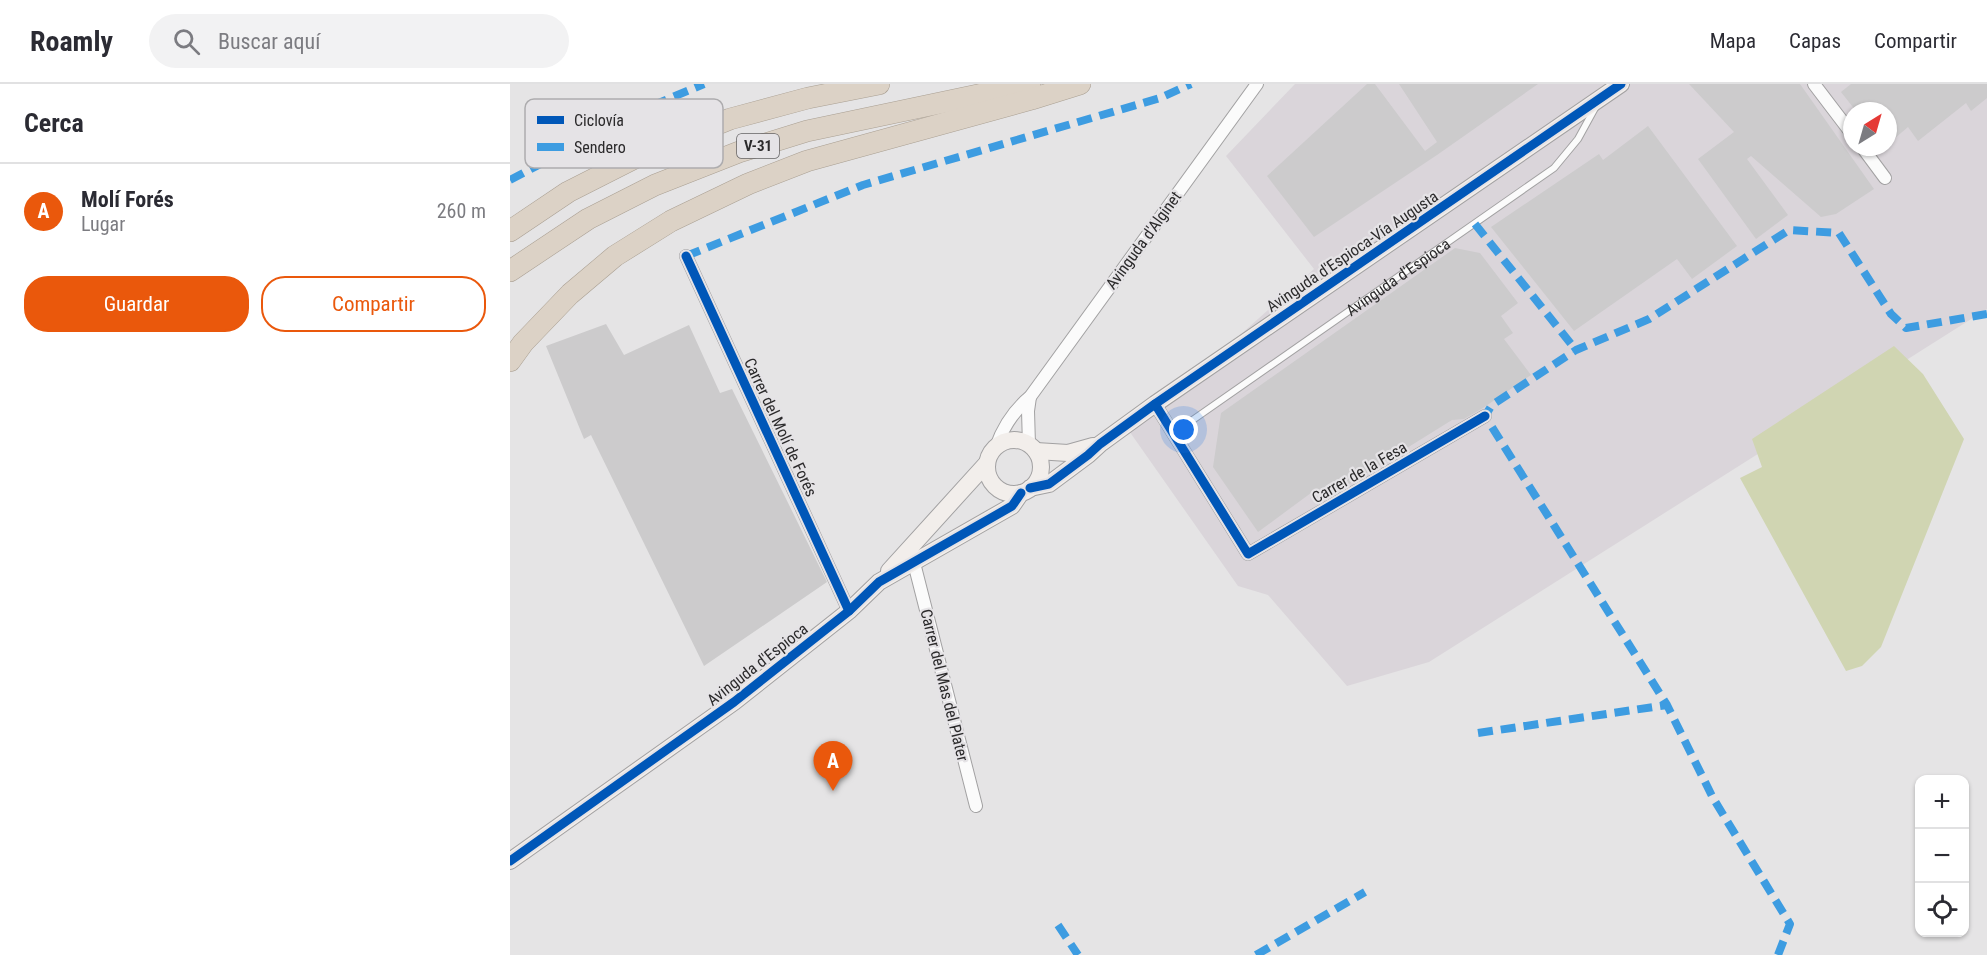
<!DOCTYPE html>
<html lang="es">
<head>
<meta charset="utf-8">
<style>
  :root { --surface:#fff; --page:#f2f2f3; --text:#2b2b33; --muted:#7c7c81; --line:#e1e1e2; --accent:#ea580c }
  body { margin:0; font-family:"Roboto Condensed",sans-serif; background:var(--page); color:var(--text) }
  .controls { position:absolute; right:18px; bottom:18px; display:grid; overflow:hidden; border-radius:12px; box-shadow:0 2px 4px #0004 }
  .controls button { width:54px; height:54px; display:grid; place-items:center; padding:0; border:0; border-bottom:2px solid var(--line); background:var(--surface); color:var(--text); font:30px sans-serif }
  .compass { position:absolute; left:1333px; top:18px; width:54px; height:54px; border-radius:50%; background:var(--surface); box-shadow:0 2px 4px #0004; rotate:37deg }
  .you { position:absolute; left:674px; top:346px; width:21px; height:21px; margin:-15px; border:4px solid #fff; border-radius:50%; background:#1a73e8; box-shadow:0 0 0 9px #1a73e833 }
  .badge { display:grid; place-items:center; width:39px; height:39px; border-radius:50%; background:var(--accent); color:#fff; font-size:20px; font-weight:700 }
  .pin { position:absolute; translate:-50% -50px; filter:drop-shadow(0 2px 3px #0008) }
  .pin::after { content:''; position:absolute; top:32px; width:21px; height:18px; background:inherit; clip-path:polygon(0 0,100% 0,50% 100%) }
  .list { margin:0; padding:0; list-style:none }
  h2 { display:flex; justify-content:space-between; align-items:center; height:78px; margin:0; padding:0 24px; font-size:26px }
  h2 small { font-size:20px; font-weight:400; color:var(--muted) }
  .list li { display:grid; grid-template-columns:39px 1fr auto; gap:18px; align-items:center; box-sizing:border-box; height:96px; padding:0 24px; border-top:2px solid var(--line) }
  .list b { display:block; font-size:22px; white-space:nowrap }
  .list p { margin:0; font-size:20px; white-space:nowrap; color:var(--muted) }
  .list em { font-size:20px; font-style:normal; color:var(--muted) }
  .actions { display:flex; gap:12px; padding:18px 24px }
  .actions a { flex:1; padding:14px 0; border:2px solid var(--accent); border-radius:24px; text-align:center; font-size:21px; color:var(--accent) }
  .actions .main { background:var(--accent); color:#fff }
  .icon { flex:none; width:33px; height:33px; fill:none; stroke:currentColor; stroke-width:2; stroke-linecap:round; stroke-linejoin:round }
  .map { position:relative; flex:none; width:1477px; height:871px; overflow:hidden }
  header { display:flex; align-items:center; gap:36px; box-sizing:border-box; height:84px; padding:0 30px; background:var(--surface); border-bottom:2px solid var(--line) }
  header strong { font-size:28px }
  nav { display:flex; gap:33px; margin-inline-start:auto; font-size:21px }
  .search { width:420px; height:54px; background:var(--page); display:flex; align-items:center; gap:15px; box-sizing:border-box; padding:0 21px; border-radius:33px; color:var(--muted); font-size:22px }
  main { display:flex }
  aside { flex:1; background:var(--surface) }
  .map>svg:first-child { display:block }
  .built { fill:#dad5da; fill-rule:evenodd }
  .green { fill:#d0d5b2 }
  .building { fill:#cccbcc }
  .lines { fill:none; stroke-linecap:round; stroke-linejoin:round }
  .lane-casing { stroke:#a2a1a2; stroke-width:8 }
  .street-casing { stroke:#a2a1a2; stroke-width:14 }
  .secondary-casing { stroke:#a2a1a2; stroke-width:18 }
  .highway-casing { stroke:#a99f92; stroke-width:22 }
  .lane { stroke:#fbfbfb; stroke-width:6 }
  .street { stroke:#fbfbfb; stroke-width:12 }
  .secondary { stroke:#f2eeeb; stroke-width:16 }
  .highway { stroke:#dcd2c6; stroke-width:21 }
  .quiet { stroke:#3d9ce1; stroke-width:8; stroke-dasharray:15 8; stroke-linecap:butt }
  .cycleway-casing { stroke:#e5e3e6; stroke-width:13 }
  .cycleway { stroke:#0057b8; stroke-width:9 }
  .labels { text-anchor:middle; stroke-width:4.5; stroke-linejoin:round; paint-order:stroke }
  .shield { fill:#e5e3e6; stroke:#636263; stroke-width:1.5 }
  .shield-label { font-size:15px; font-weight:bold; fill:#2b2a2b }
  .street-label { font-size:16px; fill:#2b2a2b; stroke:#e5e3e6 }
  .key { fill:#e5e3e6; stroke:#adacae; stroke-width:1.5 }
  .key-label { font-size:16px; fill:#2b2a2b }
</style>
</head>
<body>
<header>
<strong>Roamly</strong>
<div class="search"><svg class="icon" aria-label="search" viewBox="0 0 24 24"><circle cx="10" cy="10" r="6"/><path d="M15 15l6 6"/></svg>Buscar aquí</div>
<nav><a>Mapa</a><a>Capas</a><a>Compartir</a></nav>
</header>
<main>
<aside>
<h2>Cerca<small></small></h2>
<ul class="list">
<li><span class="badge">A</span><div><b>Molí Forés</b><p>Lugar</p></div><em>260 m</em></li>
</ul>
<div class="actions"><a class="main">Guardar</a><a>Compartir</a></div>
</aside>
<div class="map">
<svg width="1477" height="871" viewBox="0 0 1477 871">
  <rect width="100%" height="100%" fill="#e5e4e5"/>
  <path class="built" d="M785 0H1477V225L919 578 837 602 758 511 728 502 617 344 647 325 804 185 716 72ZM1342 27H1378V63H1342Z"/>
  <polygon class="green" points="1384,262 1413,290 1454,355 1371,563 1352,582 1336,587 1230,394 1252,383 1242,355"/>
  <g class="building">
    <polygon points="857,0 865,0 915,67 927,58 889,0 1028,0 927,71 804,153 757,92"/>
    <polygon points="1179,0 1290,0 1364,105 1326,130 1311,133 1241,72 1237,75 1278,131 1246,155 1188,75 1224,48"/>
    <polygon points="1341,0 1477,0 1477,14 1461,27 1456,19 1408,57 1398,43 1378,60 1378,27 1346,27 1331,8"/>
    <polygon points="1138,42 1227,162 1182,195 1167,175 1064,247 981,143 1089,70 1093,76"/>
    <polygon points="945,164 970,169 1008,219 991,232 1003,249 994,255 1021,291 973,324 954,335 942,336 810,418 805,406 748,448 703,383 711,329"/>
    <polygon points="96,240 114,271 179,241 210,309 222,305 317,498 194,582 81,351 74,355 36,262"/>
  </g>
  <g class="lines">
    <g class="lane-casing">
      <g id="lane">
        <path id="s1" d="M664 349 1044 84 1068 55 1085 24"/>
      </g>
    </g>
    <g class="street-casing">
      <g id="street">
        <polyline points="1304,0 1342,50"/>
        <polyline points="1352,63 1375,94"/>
        <polyline points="176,172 339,527"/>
        <polyline points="645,320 738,470 975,332"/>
        <polyline points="519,361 518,327 520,313"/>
        <path d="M486 363C493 343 503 327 520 313L747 0"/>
        <polyline points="404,479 466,722"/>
      </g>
    </g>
    <g class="secondary-casing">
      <g id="secondary">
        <circle cx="504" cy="383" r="27"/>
        <polyline points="526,367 558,369 583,362"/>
        <polyline points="520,404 539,400 578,371 590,360 645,320 1111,0"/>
        <polyline points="379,487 477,379"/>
        <polyline points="0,777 224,618 339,527 369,498 502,422 511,409"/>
      </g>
    </g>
    <g class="highway-casing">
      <g id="highway">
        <polyline points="0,147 58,108 131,71 220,35 298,14 369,0"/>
        <polyline points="0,187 78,135 145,101 229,68 297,47 520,0"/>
        <polyline points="0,277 13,259 60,210 105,172 161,137 238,100 297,77 522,15 570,0"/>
      </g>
    </g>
    <use href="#lane" class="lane"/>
    <use href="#street" class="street"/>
    <use href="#secondary" class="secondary"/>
    <use href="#highway" class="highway"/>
    <g class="quiet">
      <polyline points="0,96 141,22 194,0"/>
      <polyline points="965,140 1066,266"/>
      <polyline points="176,172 353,101 650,14 681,0"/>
      <polyline points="968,649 1157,621"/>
      <polyline points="548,841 568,871"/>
      <polyline points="746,871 855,808"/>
      <polyline points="1268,871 1280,840 1203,714 1157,621 975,332 982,321 1066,266 1139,235 1279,146 1329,149 1381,230 1396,244 1477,230"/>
    </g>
    <g class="cycleway-casing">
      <g id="cycleway">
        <polyline points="176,172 339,527"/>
        <polyline points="645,320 738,470 975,332"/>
        <polyline points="520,404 539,400 578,371 590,360 645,320 1111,0"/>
        <polyline points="0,777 224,618 339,527 369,498 502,422 511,409"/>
      </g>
    </g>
    <use href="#cycleway" class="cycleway"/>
  </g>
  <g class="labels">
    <rect class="shield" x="227" y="50" width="42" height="24" rx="4.5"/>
    <g class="shield-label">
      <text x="248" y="67">V-31</text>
    </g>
    <g class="street-label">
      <text transform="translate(633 156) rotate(-54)" y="6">Avinguda d'Alginet</text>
      <text transform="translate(842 167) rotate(-34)" y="6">Avinguda d'Espioca-Vía Augusta</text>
      <text dy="6" stroke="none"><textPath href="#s1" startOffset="273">Avinguda d'Espioca</textPath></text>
      <text transform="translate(271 343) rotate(65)" y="6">Carrer del Molí de Forés</text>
      <text transform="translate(849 388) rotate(-30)" y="6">Carrer de la Fesa</text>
      <text transform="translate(247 580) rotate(-38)" y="6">Avinguda d'Espioca</text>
      <text transform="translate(435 601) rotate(76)" y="6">Carrer del Mas del Plater</text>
    </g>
  </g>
  <rect x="15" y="15" width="198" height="69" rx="9" class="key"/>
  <rect x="27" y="32" width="27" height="8" fill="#0057b8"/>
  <rect x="27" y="59" width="27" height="8" fill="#3d9ce1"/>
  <g class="key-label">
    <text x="64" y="42">Ciclovía</text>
    <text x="64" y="69">Sendero</text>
  </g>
</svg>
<div class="controls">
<button>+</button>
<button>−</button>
<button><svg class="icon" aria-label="locate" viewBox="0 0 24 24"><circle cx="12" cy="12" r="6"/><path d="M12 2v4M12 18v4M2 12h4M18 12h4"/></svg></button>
</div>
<svg class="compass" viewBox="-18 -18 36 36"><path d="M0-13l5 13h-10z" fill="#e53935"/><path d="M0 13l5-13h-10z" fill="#7c7c81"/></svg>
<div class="you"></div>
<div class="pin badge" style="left:323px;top:707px">A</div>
</div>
</main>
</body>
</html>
